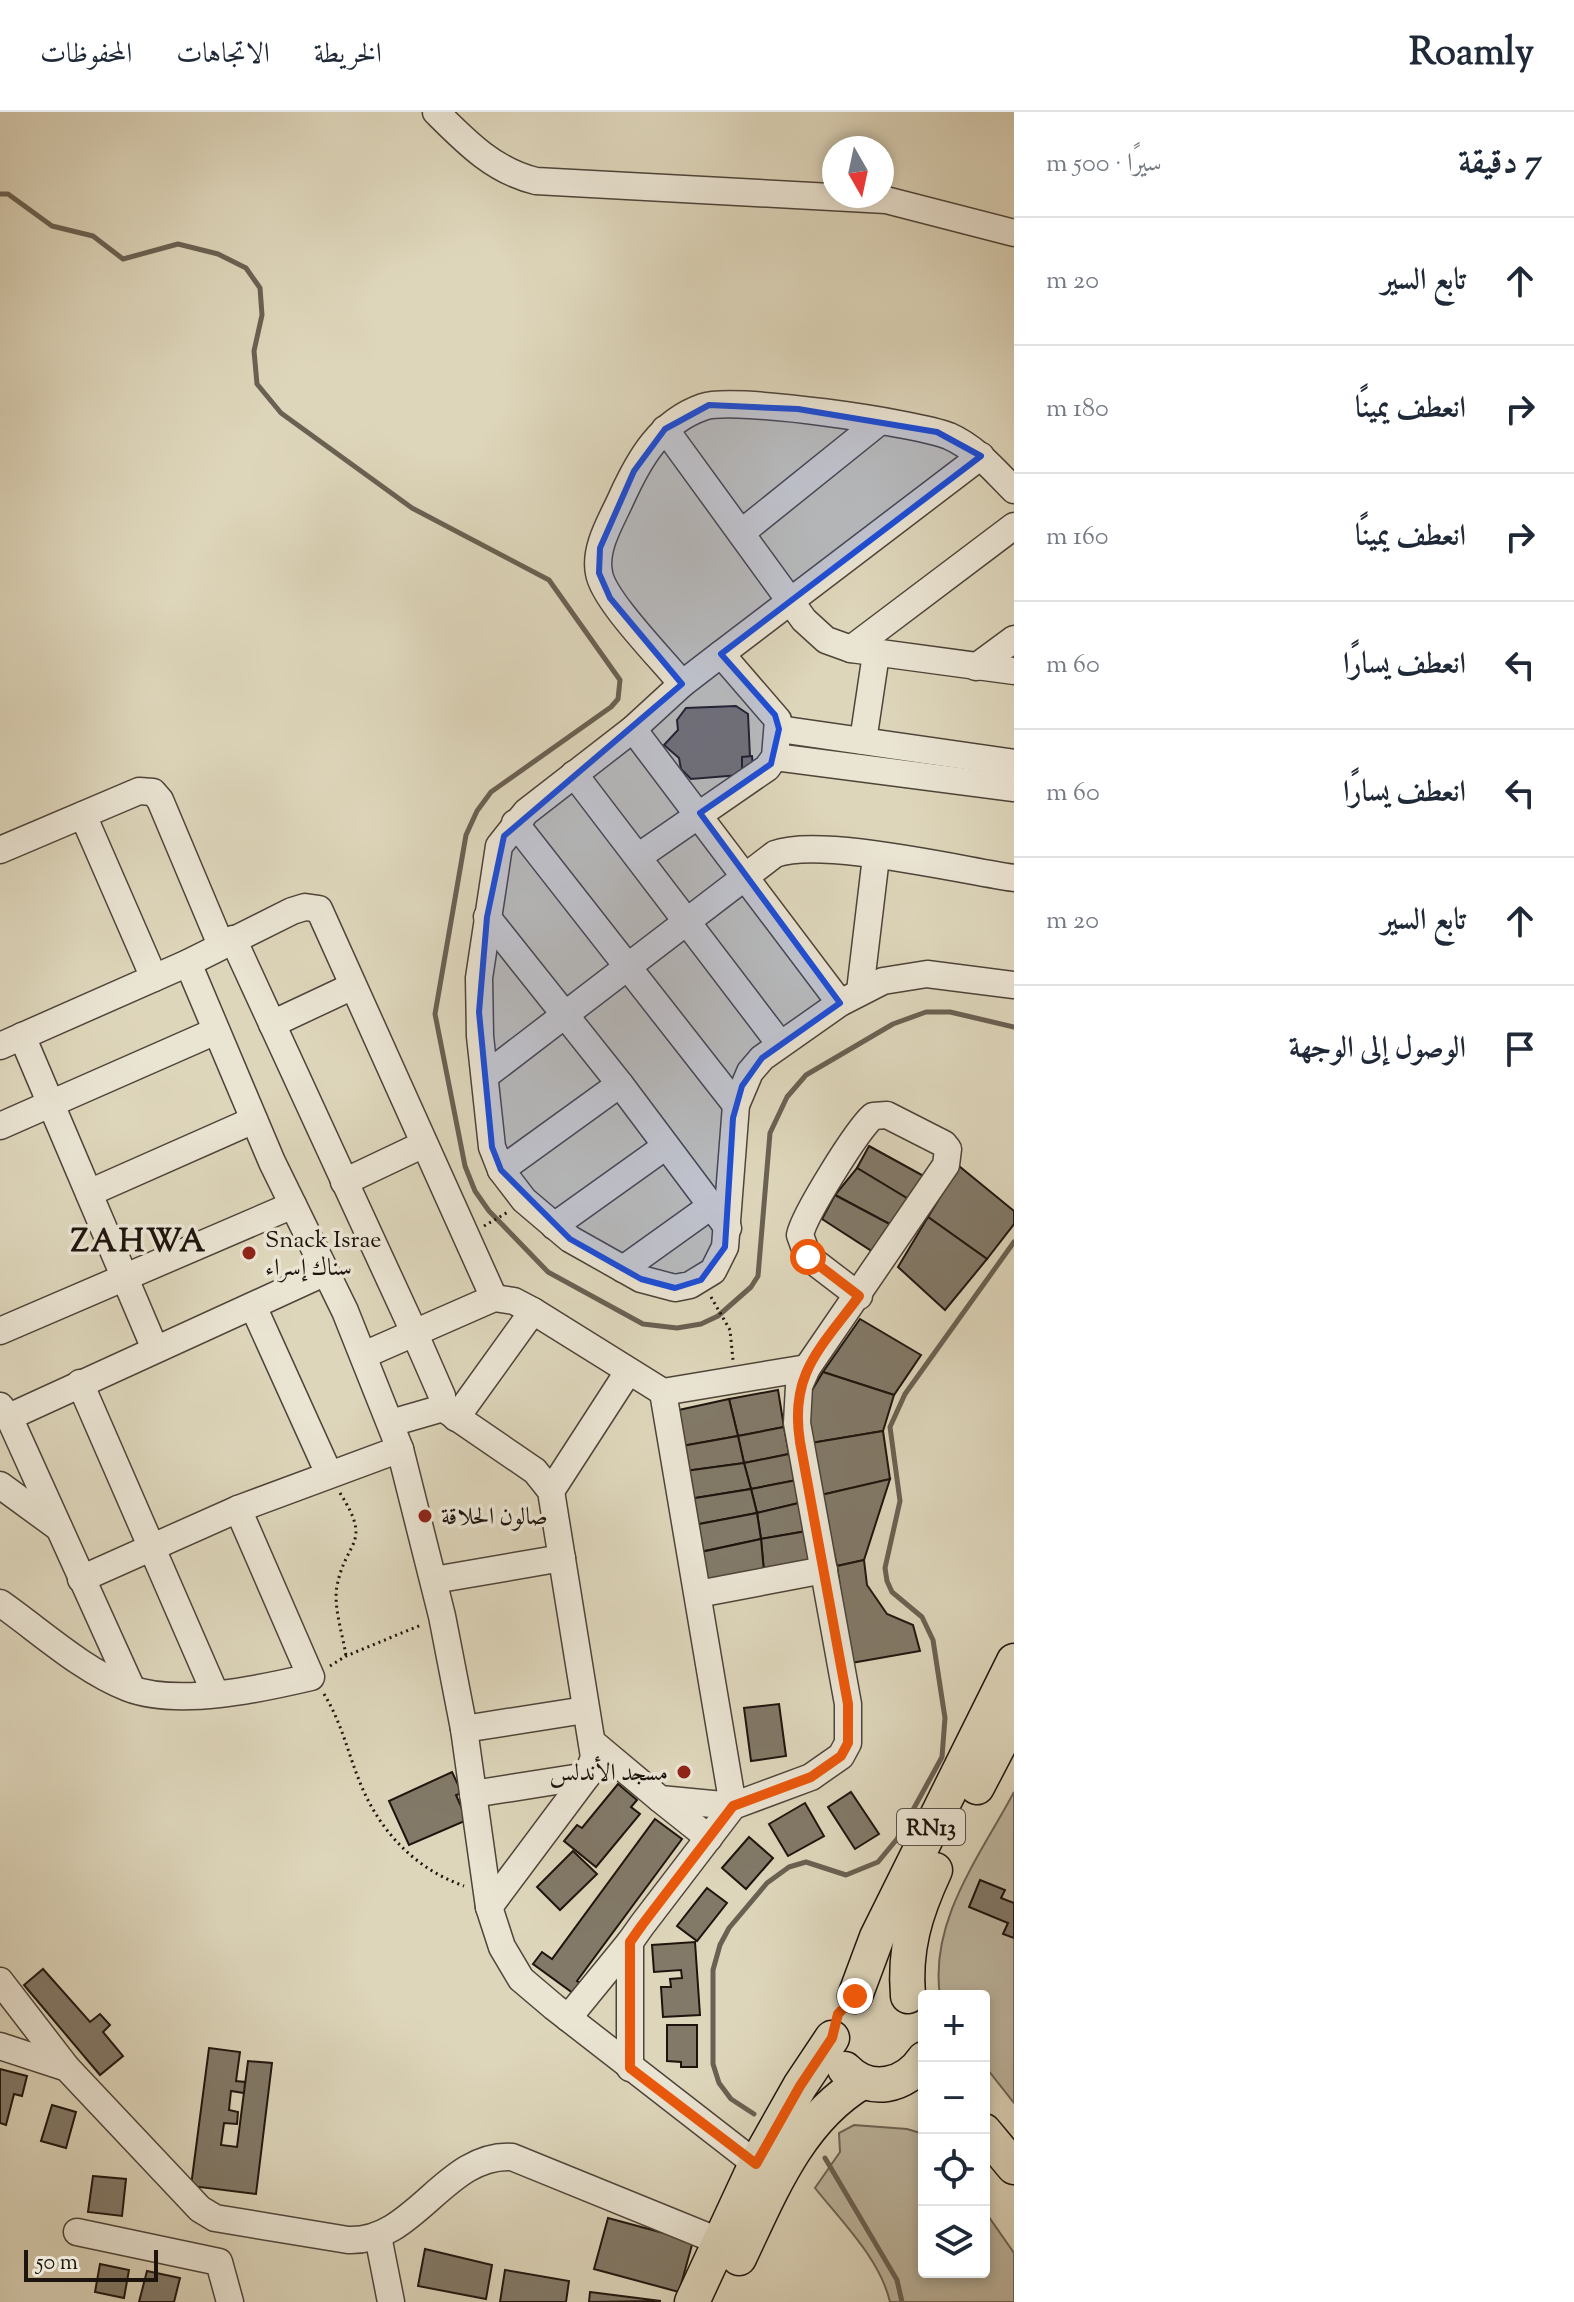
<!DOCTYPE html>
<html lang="ar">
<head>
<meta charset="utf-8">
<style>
  :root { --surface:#fff; --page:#f2f2f3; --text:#1f2937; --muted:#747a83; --line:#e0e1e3 }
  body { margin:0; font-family:"Sorts Mill Goudy",Amiri,serif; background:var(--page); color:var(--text); direction:rtl }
  .controls { position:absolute; right:24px; bottom:24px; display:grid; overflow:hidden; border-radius:8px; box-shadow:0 4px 12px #0003 }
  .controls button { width:72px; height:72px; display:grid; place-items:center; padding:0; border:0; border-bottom:2px solid var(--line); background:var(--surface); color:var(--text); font:40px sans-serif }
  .compass { position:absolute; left:822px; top:24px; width:72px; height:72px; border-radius:50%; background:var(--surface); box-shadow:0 4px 12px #0003; rotate:171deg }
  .scale { position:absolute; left:24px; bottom:20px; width:134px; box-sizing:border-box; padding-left:8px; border:4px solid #1e140e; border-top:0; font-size:22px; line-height:28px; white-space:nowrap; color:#1e140e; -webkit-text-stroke:6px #eae4d3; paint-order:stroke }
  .stop { position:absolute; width:24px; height:24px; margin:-18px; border:6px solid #ea580c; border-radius:50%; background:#fff }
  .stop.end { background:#ea580c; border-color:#fff; box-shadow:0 2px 8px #0008 }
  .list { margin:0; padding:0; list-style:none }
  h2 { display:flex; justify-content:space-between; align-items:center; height:104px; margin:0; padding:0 32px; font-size:34px }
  h2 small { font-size:26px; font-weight:400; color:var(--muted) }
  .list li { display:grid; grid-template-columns:52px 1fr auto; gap:24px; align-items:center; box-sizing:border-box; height:128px; padding:0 32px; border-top:2px solid var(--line) }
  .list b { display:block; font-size:30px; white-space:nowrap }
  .list em { font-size:26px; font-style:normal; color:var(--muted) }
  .icon { flex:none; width:44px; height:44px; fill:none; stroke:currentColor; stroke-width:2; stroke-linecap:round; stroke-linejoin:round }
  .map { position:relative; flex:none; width:1014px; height:2190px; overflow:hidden; direction:ltr }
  header { display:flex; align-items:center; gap:48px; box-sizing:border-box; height:112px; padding:0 40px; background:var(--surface); border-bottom:2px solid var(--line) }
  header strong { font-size:38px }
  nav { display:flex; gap:44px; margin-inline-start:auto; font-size:28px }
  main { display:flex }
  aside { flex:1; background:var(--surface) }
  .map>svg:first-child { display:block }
  .green { fill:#bdb59e; stroke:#6e6456; stroke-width:2 }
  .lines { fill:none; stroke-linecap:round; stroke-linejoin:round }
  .stream { stroke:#6a6152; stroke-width:5 }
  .building { fill:#827968; stroke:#1e140e; stroke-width:2 }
  .minor-casing { stroke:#4e4439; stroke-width:29 }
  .major-casing { stroke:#1e140e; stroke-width:37 }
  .path { stroke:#1e140e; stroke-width:3; stroke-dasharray:2 4; stroke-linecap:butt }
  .minor { stroke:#eae4d3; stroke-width:26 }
  .major { stroke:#ded6bb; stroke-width:34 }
  .route { stroke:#ea580c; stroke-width:10 }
  .marked { fill:#1d4ed8; fill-opacity:0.2; stroke:#1d4ed8; stroke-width:6; stroke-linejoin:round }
  .poi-dot { fill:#8f2418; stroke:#eae4d3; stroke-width:3 }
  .labels { text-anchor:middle; stroke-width:7; stroke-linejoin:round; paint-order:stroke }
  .shield { fill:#eae4d3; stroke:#5b5249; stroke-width:2 }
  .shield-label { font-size:22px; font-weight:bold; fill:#1e140e }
  .poi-label { font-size:24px; fill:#1e140e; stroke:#eae4d3; text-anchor:start }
  .district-label { font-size:32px; font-weight:bold; letter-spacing:2px; fill:#1e140e; stroke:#eae4d3 }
</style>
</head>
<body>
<header>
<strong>Roamly</strong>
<nav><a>الخريطة</a><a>الاتجاهات</a><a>المحفوظات</a></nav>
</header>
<main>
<aside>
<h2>7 دقيقة<small>سيرًا · 500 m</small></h2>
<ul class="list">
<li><svg class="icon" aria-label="ahead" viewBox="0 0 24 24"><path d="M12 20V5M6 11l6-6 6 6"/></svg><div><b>تابع السير</b></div><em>20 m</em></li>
<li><svg class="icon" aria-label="right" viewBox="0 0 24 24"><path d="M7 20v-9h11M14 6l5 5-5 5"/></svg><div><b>انعطف يمينًا</b></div><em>180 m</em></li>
<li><svg class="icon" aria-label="right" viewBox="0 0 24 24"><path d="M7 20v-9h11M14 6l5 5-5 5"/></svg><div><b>انعطف يمينًا</b></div><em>160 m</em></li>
<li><svg class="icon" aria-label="left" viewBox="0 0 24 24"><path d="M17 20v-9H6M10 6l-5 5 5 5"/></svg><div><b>انعطف يسارًا</b></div><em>60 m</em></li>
<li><svg class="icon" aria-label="left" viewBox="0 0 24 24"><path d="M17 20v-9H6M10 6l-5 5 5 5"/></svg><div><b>انعطف يسارًا</b></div><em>60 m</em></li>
<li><svg class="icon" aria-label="ahead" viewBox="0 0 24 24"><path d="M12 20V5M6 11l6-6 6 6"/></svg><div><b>تابع السير</b></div><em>20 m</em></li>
<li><svg class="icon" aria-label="arrive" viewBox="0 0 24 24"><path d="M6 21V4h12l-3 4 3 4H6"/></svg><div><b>الوصول إلى الوجهة</b></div></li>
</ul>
</aside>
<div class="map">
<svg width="1014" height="2190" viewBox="0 0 1014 2190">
  <rect width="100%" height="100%" fill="#ded6bb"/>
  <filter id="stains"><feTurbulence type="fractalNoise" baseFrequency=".0025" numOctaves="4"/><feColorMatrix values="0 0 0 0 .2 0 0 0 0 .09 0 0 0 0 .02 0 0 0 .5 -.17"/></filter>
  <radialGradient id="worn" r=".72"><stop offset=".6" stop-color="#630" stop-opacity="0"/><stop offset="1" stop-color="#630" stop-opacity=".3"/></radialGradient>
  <g class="green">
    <path d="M1014 1680V1991L984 1953V1884H940C929 1809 980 1744 1014 1680Z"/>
    <path d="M854 2013 907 2017 924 2022V2160H984V2098L1014 2141V2190H890C880 2147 842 2110 815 2076L840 2040 839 2021Z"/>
  </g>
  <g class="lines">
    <g class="stream">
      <polyline points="0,82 8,82 52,114 93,124 123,147 178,132 218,142 246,156 260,176 262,203 254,239 257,272 281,301 412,396 549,468 620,568 618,587 611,595 491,680 477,699 466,723 435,902 465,1054 475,1079 489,1099 548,1160 643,1212 677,1216 701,1212 718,1204 751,1175 758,1164 770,1021 787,985 806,963 893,912 926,900 950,900 1014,915"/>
      <polyline points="754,2002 731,1987 719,1971 713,1952 713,1858 720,1833 729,1816 767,1771 789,1755 806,1750 846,1763 878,1750 897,1727 942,1645 945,1606 933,1528 922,1505 892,1480 887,1469 885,1456 900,1389 890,1315 905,1282 1014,1130"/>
      <polyline points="825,2046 897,2168 902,2190"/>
    </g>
  </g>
  <g class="building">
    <polygon points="736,594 748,602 750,645 742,645 742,656 750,656 740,663 691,667 681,657 679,646 664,633 678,618 677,608 686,596"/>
    <polygon points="752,644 753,655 742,656 742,645"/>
    <polygon points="869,1034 929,1067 915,1091 857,1056"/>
    <polygon points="959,1054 1014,1099 1014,1112 987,1147 928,1105"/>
    <polygon points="857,1056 915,1091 899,1117 835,1083"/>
    <polygon points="835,1083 899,1117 881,1145 822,1107"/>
    <polygon points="928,1105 987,1147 945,1198 898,1155"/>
    <polygon points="860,1207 921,1243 894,1283 823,1260"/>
    <polygon points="823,1260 894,1283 883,1319 811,1331 803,1293"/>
    <polygon points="778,1278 784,1315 738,1324 729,1287"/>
    <polygon points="729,1287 738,1324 682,1334 674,1299"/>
    <polygon points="784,1315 789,1342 744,1351 738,1324"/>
    <polygon points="883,1319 890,1367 821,1383 811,1331"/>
    <polygon points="738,1324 744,1351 685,1359 682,1334"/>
    <polygon points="789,1342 797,1368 751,1377 744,1351"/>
    <polygon points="744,1351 751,1377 689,1387 685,1359"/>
    <polygon points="890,1367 864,1448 837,1454 821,1383"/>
    <polygon points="797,1368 803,1390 757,1401 751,1377"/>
    <polygon points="751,1377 757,1401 694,1413 689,1387"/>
    <polygon points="803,1390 807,1419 761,1427 757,1401"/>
    <polygon points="757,1401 761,1427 700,1440 694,1413"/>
    <polygon points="807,1419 811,1452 764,1460 761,1427"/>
    <polygon points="761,1427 764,1460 704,1468 701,1440"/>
    <polygon points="864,1448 867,1473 887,1502 913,1513 920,1539 851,1551 837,1454"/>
    <polygon points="779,1592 786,1644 751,1649 744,1596"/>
    <polygon points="452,1660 462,1681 456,1683 467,1708 409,1733 389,1689"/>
    <polygon points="618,1672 637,1688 631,1695 640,1702 596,1755 564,1729 577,1713 582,1716"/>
    <polygon points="851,1680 879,1722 855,1737 828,1695"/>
    <polygon points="805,1691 824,1724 788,1744 769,1712"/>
    <polygon points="655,1707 682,1727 577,1869 584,1874 577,1884 533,1852 542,1840 552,1847"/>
    <polygon points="749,1725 773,1746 746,1777 722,1756"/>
    <polygon points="573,1739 597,1762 560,1798 537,1775"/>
    <polygon points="980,1768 1005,1778 1001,1786 1014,1791 1014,1826 1003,1822 1008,1811 969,1795"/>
    <polygon points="707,1776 727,1791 697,1829 677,1814"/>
    <polygon points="695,1830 700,1903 663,1905 661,1875 671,1875 670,1867 682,1866 681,1858 654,1860 652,1833"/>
    <polygon points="43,1857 90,1910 100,1902 110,1913 103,1920 123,1944 100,1963 24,1873"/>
    <polygon points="667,1913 697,1913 697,1955 681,1955 681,1950 667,1949"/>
    <polygon points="209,1936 240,1940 236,1969 245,1970 244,1981 231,1979 229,1998 238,2000 237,2012 224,2011 221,2033 237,2035 248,1949 272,1951 256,2082 191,2074"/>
    <polygon points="0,1957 27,1964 22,1984 14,1982 6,2013 0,2011"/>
    <polygon points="52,1993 76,2000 66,2036 41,2029"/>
    <polygon points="93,2064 126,2067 122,2104 88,2100"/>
    <polygon points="608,2106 693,2129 679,2180 594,2157"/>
    <polygon points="425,2137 492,2153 486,2187 418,2174"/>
    <polygon points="100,2152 129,2158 124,2186 95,2180"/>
    <polygon points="505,2158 569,2169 566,2190 500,2190"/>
    <polygon points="147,2159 180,2166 174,2190 139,2190"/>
    <polygon points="590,2180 661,2189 589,2190"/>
  </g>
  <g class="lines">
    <g class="minor-casing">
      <g id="minor">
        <path d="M436 0C466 30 494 59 536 69L886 88 1014 121"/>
        <polyline points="665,317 804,508 826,528 851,537 1014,559"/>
        <path d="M1014 378C994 358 976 336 949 324 917 311 734 284 703 295 660 310 639 347 621 387 611 409 594 436 599 461 603 488 663 548 682 572L633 617 526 700 499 734 479 866 480 924 492 1035 501 1058 524 1088 570 1127 641 1167 675 1176 690 1173 713 1159 725 1135 736 993 750 960 762 946 840 891 883 869 927 862 1014 873"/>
        <polyline points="741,421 879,310"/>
        <polyline points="851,537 1014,414"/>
        <polyline points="721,542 981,344"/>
        <polyline points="976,555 1014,527"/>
        <polyline points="633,617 840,891"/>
        <polyline points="779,617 1014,651"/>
        <polyline points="863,629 876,542"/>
        <polyline points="775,645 1014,676"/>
        <polyline points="574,662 780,932"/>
        <polyline points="83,703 154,866"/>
        <polyline points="515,711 736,993"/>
        <polyline points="0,738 139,679 153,680 160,688 221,833"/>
        <polyline points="638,745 767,656 775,645 778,608 721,542 682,572"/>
        <polyline points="487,805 620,972 728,1116"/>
        <polyline points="233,827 414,1220 442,1284 443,1296 535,1359 551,1379 594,1645 587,1664 489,1795"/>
        <polyline points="188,851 272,1050 345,1199 400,1337 442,1504 464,1617 489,1795 502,1835 521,1867 554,1895 756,2052"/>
        <polyline points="860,879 876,745"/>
        <polyline points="272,912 353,874"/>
        <polyline points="22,924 155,1237"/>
        <polyline points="0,934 188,851 292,799 305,795 319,797 494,1186"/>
        <path d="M485 964 775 742C820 725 960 758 1014 766"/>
        <polyline points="0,1014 216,919"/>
        <polyline points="501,1058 620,972"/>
        <polyline points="344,1070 422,1033"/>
        <polyline points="89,1081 254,1008"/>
        <polyline points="554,1114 666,1034"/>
        <polyline points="623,1157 711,1094"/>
        <polyline points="253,1194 329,1362"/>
        <polyline points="0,1219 293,1093"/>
        <polyline points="364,1243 494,1186 514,1189 533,1199 663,1280 807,1256"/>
        <polyline points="80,1271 215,1581"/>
        <polyline points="0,1294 9,1305 132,1577"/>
        <polyline points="9,1305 326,1160"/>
        <polyline points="456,1306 533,1199"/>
        <polyline points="391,1311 443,1296"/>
        <polyline points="0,1373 59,1416"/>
        <polyline points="551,1379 628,1260"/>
        <polyline points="81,1467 238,1397 400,1337"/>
        <polyline points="434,1468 562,1446"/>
        <polyline points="698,1482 824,1458"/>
        <path d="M0 1491C40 1519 82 1558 128 1576 178 1595 260 1577 311 1565L238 1397"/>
        <polyline points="464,1617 585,1598"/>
        <polyline points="592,1630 660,1687 733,1694 663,1280"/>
        <polyline points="473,1682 587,1664"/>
        <polyline points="660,1687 709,1726"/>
        <polyline points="0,1869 67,1956"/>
        <polyline points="568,1906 630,1830"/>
        <path d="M0 1934 67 1956 200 2097 215 2106 348 2128C415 2131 445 2041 512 2045L721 2130"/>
        <path d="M630 1956V1830L642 1813 733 1694 811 1665 841 1644 848 1631V1592L797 1311 799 1274 807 1256 946 1053 948 1037 944 1032 887 1003 873 1004C857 1018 804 1103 800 1123L808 1145 859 1184"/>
        <polyline points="77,2120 219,2150 230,2190"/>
        <polyline points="378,2124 391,2190"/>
      </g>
    </g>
    <g class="major-casing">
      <g id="major">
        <polyline points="977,1675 1014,1604"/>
        <polyline points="855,1884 877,1825 1014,1549"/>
        <path d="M908 1884C904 1837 915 1801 935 1758"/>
        <path d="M845 1957C870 1983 906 1974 924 1947"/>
        <polyline points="984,2019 1014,2055"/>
        <path d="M739 2146C770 2081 798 2008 862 1970"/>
        <polyline points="692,2190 756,2052 800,1974 832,1926"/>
      </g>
    </g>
    <g class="path">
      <polyline points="484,1114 508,1100"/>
      <polyline points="711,1185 730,1218 733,1248"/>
      <path d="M340 1381C373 1433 346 1427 337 1474 333 1495 343 1523 346 1544"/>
      <polyline points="330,1554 346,1544 421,1513"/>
      <path d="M324 1582C342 1611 348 1642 361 1673 381 1721 416 1757 464 1774"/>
    </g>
    <use href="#minor" class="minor"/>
    <use href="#major" class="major"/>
  </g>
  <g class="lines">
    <path class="route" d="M808 1145 859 1184C821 1236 789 1261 800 1330L848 1592V1631L841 1644 811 1665 733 1694 642 1813 630 1830V1956L756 2052 800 1974 832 1926 838 1902 855 1884"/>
  </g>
  <path class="marked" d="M709 293 798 297 937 320 981 344 721 542 775 603 779 617 771 652 700 701 840 891 762 946 742 974 733 1006 725 1135 701 1168 675 1176 641 1167 570 1127 501 1058 492 1035 479 900 487 805 504 724 682 572 610 486 599 461 600 436 634 359 665 317Z"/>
  <g class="poi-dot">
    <circle cx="249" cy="1141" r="8"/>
    <circle cx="425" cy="1404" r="8"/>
    <circle cx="684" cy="1660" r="8"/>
  </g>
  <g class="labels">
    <rect class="shield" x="897" y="1697" width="68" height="36" rx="6"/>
    <g class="shield-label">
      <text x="931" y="1723">RN13</text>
    </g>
    <g class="poi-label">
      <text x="265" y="1135">Snack Israe<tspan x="265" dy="28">سناك إسراء</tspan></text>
      <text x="441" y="1412">صالون الحلاقة</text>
      <text x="668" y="1668" text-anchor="end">مسجد الأندلس</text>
    </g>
    <g class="district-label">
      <text x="139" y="1139">ZAHWA</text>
    </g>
  </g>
  <rect width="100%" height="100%" filter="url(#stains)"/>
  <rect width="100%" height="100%" fill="url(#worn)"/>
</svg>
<div class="controls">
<button>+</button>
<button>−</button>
<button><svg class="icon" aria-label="locate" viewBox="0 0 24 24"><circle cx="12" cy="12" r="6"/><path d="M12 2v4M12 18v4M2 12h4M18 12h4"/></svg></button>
<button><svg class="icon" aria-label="layers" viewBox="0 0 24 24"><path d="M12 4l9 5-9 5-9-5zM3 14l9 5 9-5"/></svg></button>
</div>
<svg class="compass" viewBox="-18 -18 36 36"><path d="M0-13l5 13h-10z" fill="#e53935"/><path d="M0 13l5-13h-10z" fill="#747a83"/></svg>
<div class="scale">50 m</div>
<div class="stop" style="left:808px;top:1145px"></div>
<div class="stop end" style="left:855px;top:1884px"></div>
</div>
</main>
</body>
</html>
